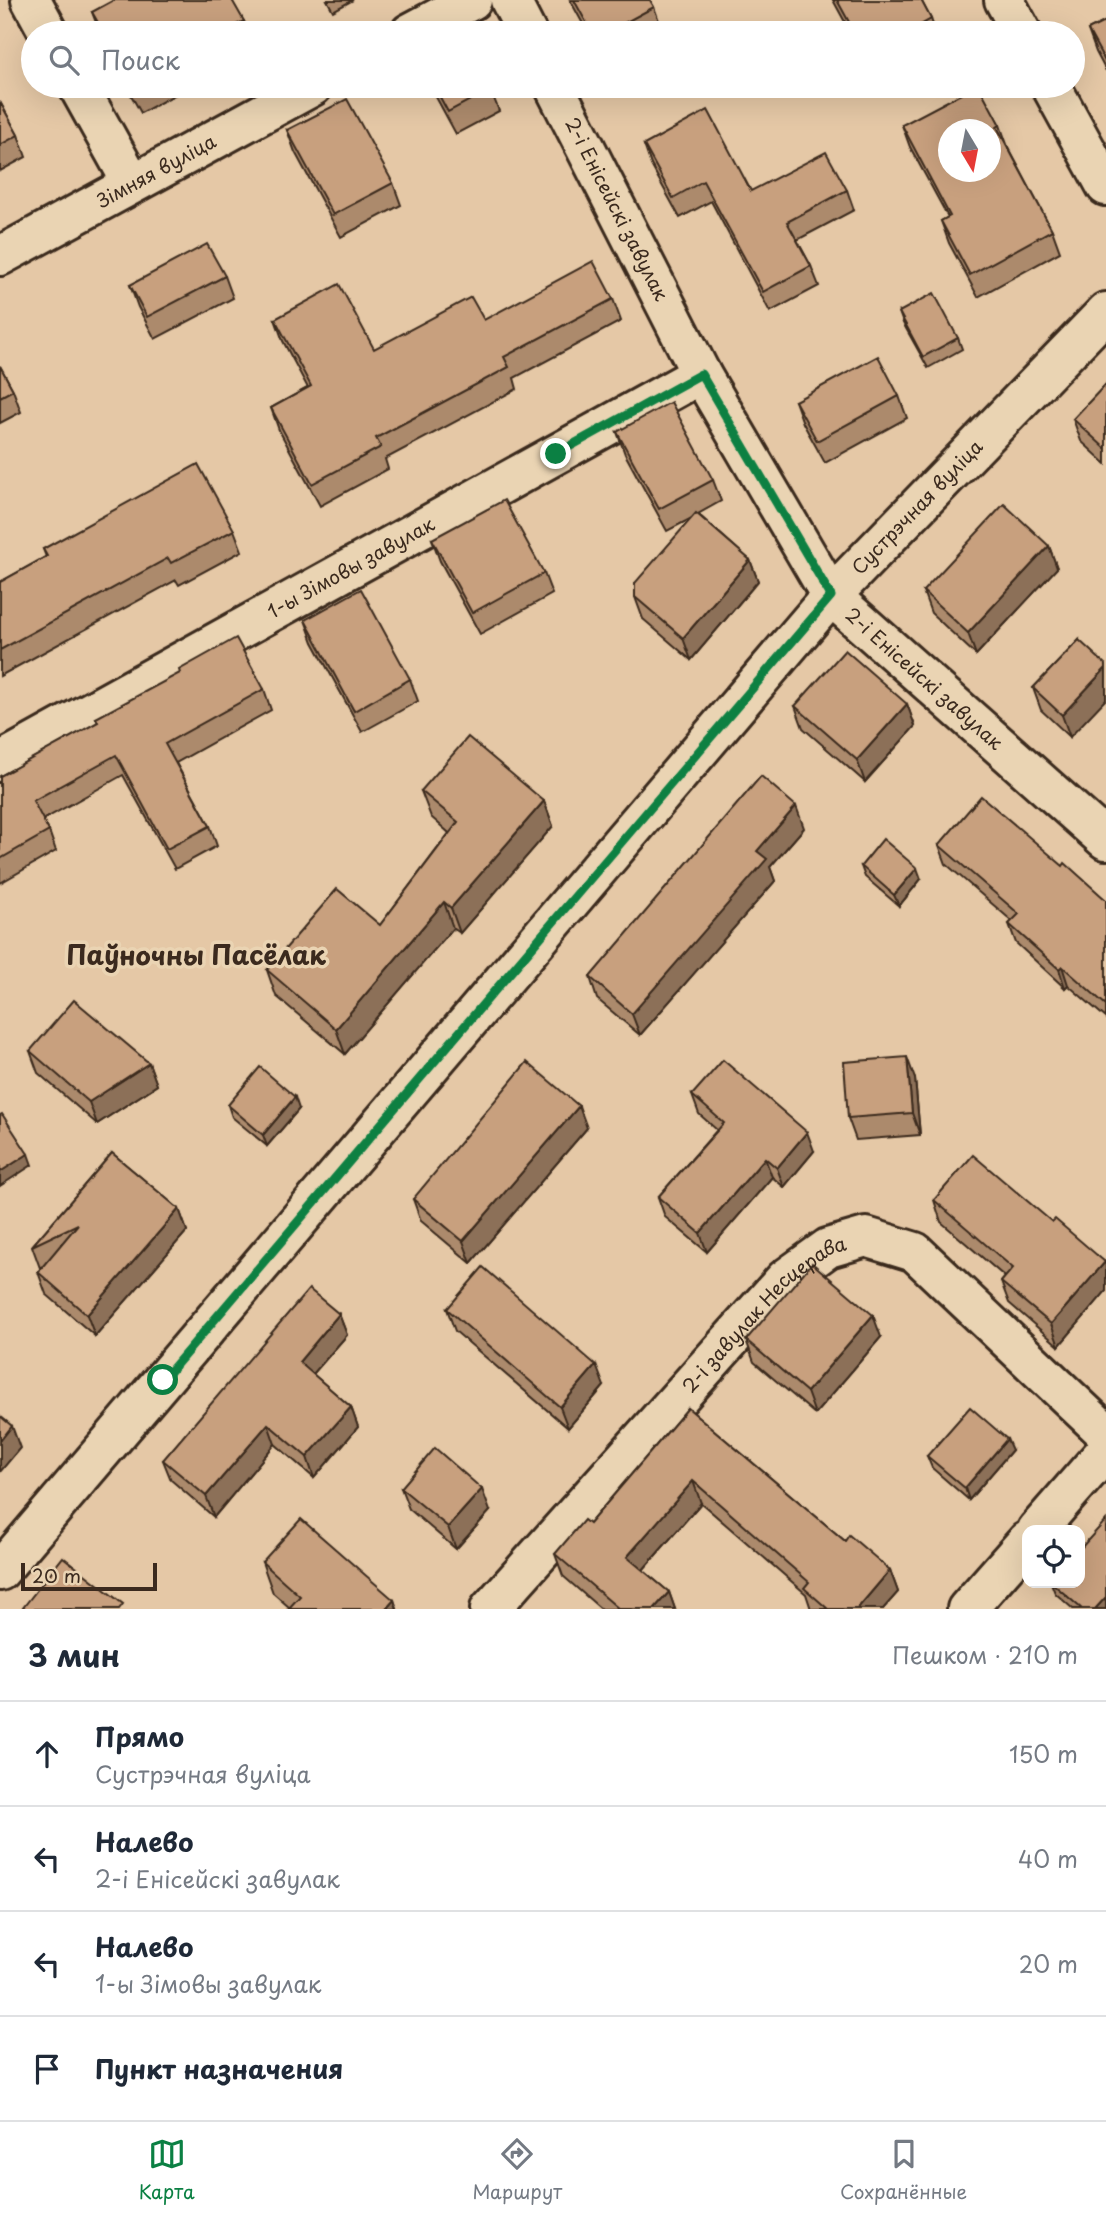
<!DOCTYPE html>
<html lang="ru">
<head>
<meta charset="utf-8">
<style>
  :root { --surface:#fff; --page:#f6f6f7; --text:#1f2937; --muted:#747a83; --line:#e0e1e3; --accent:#0b8043 }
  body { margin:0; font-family:"Playpen Sans",sans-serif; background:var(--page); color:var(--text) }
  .controls { position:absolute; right:21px; bottom:21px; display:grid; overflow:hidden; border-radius:14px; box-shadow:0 7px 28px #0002 }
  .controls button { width:63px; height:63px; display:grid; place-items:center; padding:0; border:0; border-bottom:2px solid var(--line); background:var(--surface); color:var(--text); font:35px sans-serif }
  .compass { position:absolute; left:938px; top:119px; width:63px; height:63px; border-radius:50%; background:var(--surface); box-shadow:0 7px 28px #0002; rotate:170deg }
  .scale { position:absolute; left:21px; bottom:18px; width:136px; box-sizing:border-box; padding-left:7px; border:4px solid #3b2a1e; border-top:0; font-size:19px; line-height:24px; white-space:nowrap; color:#3b2a1e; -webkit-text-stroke:5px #ead4b3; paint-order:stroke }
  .stop { position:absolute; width:21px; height:21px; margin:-16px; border:5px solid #0b8043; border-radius:50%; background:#fff }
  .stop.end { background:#0b8043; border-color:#fff; box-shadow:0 2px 7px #0008 }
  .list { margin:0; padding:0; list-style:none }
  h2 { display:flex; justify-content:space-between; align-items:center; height:91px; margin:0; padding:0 28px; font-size:30px }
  h2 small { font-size:23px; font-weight:400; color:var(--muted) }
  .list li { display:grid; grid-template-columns:46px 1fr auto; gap:21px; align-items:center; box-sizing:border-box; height:105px; padding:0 28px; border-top:2px solid var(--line) }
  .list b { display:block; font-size:26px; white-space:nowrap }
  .list p { margin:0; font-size:23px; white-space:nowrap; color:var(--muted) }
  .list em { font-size:23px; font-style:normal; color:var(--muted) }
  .icon { flex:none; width:38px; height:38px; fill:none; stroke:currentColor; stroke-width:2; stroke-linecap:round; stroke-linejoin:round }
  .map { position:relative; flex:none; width:1106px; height:1609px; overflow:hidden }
  .search { position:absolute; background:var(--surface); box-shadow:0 7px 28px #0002; left:21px; right:21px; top:21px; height:77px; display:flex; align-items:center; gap:18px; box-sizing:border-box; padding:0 24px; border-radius:38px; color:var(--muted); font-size:26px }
  .sheet { height:511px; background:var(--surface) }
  nav { display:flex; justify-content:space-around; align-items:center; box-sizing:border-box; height:98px; border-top:2px solid var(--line); background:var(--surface); font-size:19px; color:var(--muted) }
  nav a { display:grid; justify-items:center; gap:4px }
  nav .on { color:var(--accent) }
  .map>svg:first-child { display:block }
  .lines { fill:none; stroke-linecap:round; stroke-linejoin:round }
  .street-casing { stroke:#3b2a1e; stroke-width:44 }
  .secondary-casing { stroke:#3b2a1e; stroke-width:44 }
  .street { stroke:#ead4b3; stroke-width:38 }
  .secondary { stroke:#ead4b3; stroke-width:38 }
  .wall { fill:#ac8a6c; stroke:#3b2a1e; stroke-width:2 }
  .shaded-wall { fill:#8c7058; stroke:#3b2a1e; stroke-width:2 }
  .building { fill:#c8a07e; stroke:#3b2a1e; stroke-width:2; fill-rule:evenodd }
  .route { stroke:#0b8043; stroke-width:9 }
  .labels { text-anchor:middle; stroke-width:7; stroke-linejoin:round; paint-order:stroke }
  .street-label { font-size:19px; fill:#3b2a1e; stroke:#ead4b3 }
  .district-label { font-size:26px; font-weight:bold; fill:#3b2a1e; stroke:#ead4b3 }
</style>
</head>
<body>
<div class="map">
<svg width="1106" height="1609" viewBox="0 0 1106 1609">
  <rect width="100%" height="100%" fill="#e5c8a6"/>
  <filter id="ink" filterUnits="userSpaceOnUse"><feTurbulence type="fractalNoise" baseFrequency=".0143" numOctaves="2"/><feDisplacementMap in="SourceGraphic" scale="14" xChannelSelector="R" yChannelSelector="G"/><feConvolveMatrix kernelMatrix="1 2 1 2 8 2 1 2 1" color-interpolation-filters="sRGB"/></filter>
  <g filter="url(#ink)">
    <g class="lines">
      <g class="street-casing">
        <g id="street">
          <polyline points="31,0 49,33"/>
          <polyline points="510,0 527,33"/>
          <polyline points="410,33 472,0"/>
          <polyline points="78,86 132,183"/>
          <path id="s1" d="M554 86 701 374 831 596 1106 840"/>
          <path id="s2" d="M0 256 313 86"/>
          <path id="s3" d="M0 762 701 374"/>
          <polyline points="1037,1530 1106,1451"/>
          <path id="s4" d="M0 1571 831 596 1106 312"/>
          <path id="s5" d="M490 1609 785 1279 828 1248 866 1237 915 1252 1106 1433"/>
          <polyline points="967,1609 1027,1541"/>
        </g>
      </g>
      <g class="secondary-casing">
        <g id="secondary">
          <polyline points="1004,0 1022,33"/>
          <polyline points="1051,86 1106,186"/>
        </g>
      </g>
      <use href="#street" class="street"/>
      <use href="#secondary" class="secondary"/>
    </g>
    <g class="wall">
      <polygon points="327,0 353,0 333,11"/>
      <polygon points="570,0 650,0 654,7 662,29 655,33 588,33"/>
      <polygon points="833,0 921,0 931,19 936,33 851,33"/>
      <polygon points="92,12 244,21 248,33 100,33"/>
      <polygon points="1106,21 1106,71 1096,52 1088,30"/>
      <polygon points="126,86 191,86 141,113"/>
      <polygon points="430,86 489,86 499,111 456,134"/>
      <polygon points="0,102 18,135 26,157 0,171"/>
      <polygon points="902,125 1000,125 1008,147 1052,230 1060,252 978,297 949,243 941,221 948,217 910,147"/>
      <polygon points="287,130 393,183 401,205 341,237 295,152"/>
      <polygon points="644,145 751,191 847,190 854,210 797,240 811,266 819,286 770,312 711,201 680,218 651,165"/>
      <polygon points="225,276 233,298 155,339 138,307 130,285"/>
      <polygon points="613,299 621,321 514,378 517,389 385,459 388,469 320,506 279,430 271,408 308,388 283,341 275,319 374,349 484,320"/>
      <polygon points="899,312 958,338 962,349 928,368 903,323"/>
      <polygon points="0,366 13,390 21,412 0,423"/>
      <polygon points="1106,384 1106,464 1081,441 1073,419"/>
      <polygon points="899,396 907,418 825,463 803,423 795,401"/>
      <polygon points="617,432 713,480 721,501 698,514 750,560 758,581 691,660 643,619 635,597 692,518 667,531 625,454"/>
      <polygon points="234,530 242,551 179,585 176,580 0,676 0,582 46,557 43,549"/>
      <polygon points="432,539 544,573 552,594 480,634 440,561"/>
      <polygon points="1049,546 1057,568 976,655 931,613 923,591"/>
      <polygon points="305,620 410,679 418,701 362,732 313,642"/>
      <polygon points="1079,640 1070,737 1041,710 1033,688"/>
      <polygon points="264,689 271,710 176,763 210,826 217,846 175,869 123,775 43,820 49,831 56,851 0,883 0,776 98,723 96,718"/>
      <polygon points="907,704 915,726 865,782 803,728 795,706"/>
      <polygon points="421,791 544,801 553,826 460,933 453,928 345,1054 276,996 267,970 380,925 449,833 431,817"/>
      <polygon points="804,828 770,867 775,881 640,1035 597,999 590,977"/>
      <polygon points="939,845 1063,866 1106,900 1106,1018 1068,985 1065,988 1016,943 1009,924 1012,921 946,864"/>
      <polygon points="861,866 921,879 899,906 865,877"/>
      <polygon points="30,1051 149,1063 157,1085 97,1124 38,1073"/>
      <polygon points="915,1079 920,1135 856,1140 848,1118"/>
      <polygon points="692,1095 814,1151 784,1187 772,1177 707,1252 665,1217 658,1197 717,1130 699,1114"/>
      <polygon points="228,1105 299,1109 267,1146 232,1117"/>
      <polygon points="587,1128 471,1263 421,1221 413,1199"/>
      <polygon points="112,1153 179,1209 187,1231 95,1336 46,1294 38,1272 42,1266 40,1268 32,1246"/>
      <polygon points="934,1200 1052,1222 1105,1262 1106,1265 1106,1291 1059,1346 1009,1303 1001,1282 1005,1277 941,1222"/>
      <polygon points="447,1309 604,1386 568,1428 455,1331"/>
      <polygon points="339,1314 347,1335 313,1374 351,1407 358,1427 314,1478 275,1444 214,1517 171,1480 163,1460"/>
      <polygon points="881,1337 815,1414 754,1362 746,1340"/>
      <polygon points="688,1408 845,1541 890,1570 898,1592 883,1609 811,1609 806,1594 701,1503 643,1570 669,1592 675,1609 601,1609 563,1576 555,1554 589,1524"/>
      <polygon points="1012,1450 969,1500 932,1468 927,1456"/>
      <polygon points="401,1488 490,1511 456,1549 409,1509"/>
      <polygon points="262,1562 394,1600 397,1609 288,1609 290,1608 273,1593"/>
      <polygon points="1051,1583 1106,1609 1073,1609 1055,1593"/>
    </g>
    <g class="shaded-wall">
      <polygon points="1049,546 1057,568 976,655 968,633"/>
      <polygon points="750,560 758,581 691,660 683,638"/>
      <polygon points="1106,668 1106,699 1070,737 1062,715"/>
      <polygon points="907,704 915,726 865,782 857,760"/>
      <polygon points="544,801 553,826 460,933 451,908"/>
      <polygon points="796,806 804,828 770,867 775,881 640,1035 632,1014 757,851"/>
      <polygon points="917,868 921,879 899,906 894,895"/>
      <polygon points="444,902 453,928 345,1054 336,1029"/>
      <polygon points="1062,966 1068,985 1065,988 1059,969"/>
      <polygon points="907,1057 915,1079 920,1135 912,1113"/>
      <polygon points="149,1063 157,1085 97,1124 89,1102"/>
      <polygon points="295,1097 299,1109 267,1146 263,1135"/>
      <polygon points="579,1106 587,1128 471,1263 463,1241"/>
      <polygon points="807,1132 814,1151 784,1187 777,1168"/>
      <polygon points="28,1154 32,1165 0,1186 0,1172"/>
      <polygon points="765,1158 772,1177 707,1252 700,1233"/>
      <polygon points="179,1209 187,1231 95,1336 87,1315"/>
      <polygon points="1105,1262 1106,1265 1106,1291 1059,1346 1051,1324"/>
      <polygon points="339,1314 347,1335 306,1382 299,1362"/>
      <polygon points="873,1315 881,1337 815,1414 807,1392"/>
      <polygon points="596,1365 604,1386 568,1428 560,1407"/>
      <polygon points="351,1407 358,1427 314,1478 307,1457"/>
      <polygon points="268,1424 275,1444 214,1517 206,1496"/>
      <polygon points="12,1426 20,1448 0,1472 0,1441"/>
      <polygon points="1007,1439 1012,1450 969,1500 965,1488"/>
      <polygon points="693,1481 701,1503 635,1579 627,1557"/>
      <polygon points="482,1489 490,1511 456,1549 448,1527"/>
      <polygon points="890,1570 898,1592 883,1609 857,1609"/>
      <polygon points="669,1592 675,1609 654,1609"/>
      <polygon points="1106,1597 1106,1609 1095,1609"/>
      <polygon points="394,1600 397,1609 386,1609"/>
    </g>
    <g class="building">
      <polygon points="114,0 232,0 244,21 220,33 104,33 92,12"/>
      <polygon points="574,0 650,0 654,7 606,33 592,33"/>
      <polygon points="837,0 921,0 931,19 906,33 855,33"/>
      <polygon points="1106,21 1106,63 1088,30"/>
      <polygon points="434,86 489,86 491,89 448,112"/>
      <path d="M976 86H979L1000 125 997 127 1052 230 970 275 941 221 950 216 902 125ZM948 130H990V172H948Z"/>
      <polygon points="347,99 393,183 333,215 287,130"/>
      <polygon points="0,102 18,135 0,145"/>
      <polygon points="708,110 751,191 826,152 847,190 787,222 811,266 763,292 703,181 673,198 644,145"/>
      <polygon points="207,244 225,276 147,317 130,285"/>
      <polygon points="593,261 613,299 504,357 509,367 376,438 381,447 312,484 271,408 311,386 275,319 339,284 374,349 471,297 484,320"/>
      <polygon points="934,293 958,338 923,357 899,312"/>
      <polygon points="878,356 899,396 817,441 795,401"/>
      <polygon points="0,366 13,390 0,397"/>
      <polygon points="1106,384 1106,449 1073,419"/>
      <polygon points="671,402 713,480 659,509 617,432"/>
      <polygon points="198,464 234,530 171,563 168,558 0,650 0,582 47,556 43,549"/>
      <polygon points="504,500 544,573 472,613 432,539"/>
      <polygon points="1004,504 1049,546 968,633 923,591"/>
      <polygon points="696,513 750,560 683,638 635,597 635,583"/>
      <polygon points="361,589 410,679 354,711 305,620"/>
      <polygon points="236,638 264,689 165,744 210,826 167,849 116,755 33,801 49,831 0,859 0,776 98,722 96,718 180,673 179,670"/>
      <polygon points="1079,640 1106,665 1106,668 1062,715 1033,688"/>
      <polygon points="845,650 907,704 857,760 795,706"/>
      <polygon points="468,737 544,801 451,908 444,902 336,1029 267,970 337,889 380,925 458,822 421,791"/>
      <polygon points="761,776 796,806 757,851 767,859 632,1014 590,977"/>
      <polygon points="981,796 1063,866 1065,863 1106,900 1106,1005 1062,966 1059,969 1009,924 1019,914 939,845"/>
      <polygon points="883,839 917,868 894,895 861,866"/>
      <polygon points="74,1000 149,1063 89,1102 30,1051"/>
      <polygon points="907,1057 912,1113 848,1118 844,1062"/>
      <polygon points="723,1060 807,1132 777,1168 765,1158 700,1233 658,1197 724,1123 692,1095"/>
      <polygon points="527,1062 579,1106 463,1241 413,1199"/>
      <polygon points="260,1067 295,1097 263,1135 228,1105"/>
      <polygon points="2,1114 28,1154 0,1172 0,1115"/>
      <polygon points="112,1153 179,1209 87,1315 38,1272 78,1224 32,1246"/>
      <polygon points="973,1155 1052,1222 1055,1219 1105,1262 1051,1324 1001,1282 1013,1268 934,1200"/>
      <polygon points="812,1263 873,1315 807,1392 746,1340"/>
      <polygon points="483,1267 596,1365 560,1407 447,1309"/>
      <polygon points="309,1289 339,1314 299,1362 351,1407 307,1457 268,1424 206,1496 163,1460"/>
      <polygon points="970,1407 1007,1439 965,1488 927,1456"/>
      <polygon points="688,1408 845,1541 849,1535 890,1570 857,1609 828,1609 804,1588 809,1582 693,1481 627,1557 669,1592 654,1609 619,1609 555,1554 584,1520 589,1524"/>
      <polygon points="0,1416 12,1426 0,1441"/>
      <polygon points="435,1448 482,1489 448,1527 401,1488"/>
      <polygon points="301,1519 394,1600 386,1609 288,1609 300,1596 262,1562"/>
      <polygon points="1106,1520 1106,1597 1095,1609 1082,1609 1052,1583 1080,1583 1080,1549"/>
      <polygon points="63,1557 123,1604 119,1609 22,1609"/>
    </g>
  </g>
  <g class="lines" filter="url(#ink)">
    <polyline class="route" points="163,1380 831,596 701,374 556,454"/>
  </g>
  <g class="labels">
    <g class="street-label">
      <text dy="7" stroke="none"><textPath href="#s2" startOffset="178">Зімняя вуліца</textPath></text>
      <text dy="7" stroke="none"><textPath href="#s1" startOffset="138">2-і Енісейскі завулак</textPath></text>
      <text dy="7" stroke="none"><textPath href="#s4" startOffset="1405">Сустрэчная вуліца</textPath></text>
      <text dy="7" stroke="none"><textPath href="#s3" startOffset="401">1-ы Зімовы завулак</textPath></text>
      <text dy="7" stroke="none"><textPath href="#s1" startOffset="705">2-і Енісейскі завулак</textPath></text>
      <text dy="7" stroke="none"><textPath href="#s5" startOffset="404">2-і завулак Несцерава</textPath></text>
    </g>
    <g class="district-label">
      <text x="196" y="965">Паўночны Пасёлак</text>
    </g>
  </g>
</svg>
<div class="controls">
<button><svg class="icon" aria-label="locate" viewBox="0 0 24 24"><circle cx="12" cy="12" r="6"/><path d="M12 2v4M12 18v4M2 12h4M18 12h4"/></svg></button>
</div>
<svg class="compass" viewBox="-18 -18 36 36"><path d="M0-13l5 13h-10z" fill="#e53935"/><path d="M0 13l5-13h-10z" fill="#747a83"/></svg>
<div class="scale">20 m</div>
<div class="stop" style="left:163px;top:1380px"></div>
<div class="stop end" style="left:556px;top:454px"></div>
<div class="search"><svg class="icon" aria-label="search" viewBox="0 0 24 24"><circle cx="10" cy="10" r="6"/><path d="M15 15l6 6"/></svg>Поиск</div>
</div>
<section class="sheet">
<h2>3 мин<small>Пешком · 210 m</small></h2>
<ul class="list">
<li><svg class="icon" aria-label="ahead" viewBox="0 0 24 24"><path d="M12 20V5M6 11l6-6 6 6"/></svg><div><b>Прямо</b><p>Сустрэчная вуліца</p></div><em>150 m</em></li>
<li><svg class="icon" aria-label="left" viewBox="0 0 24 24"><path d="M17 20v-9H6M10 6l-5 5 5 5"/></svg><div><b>Налево</b><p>2-і Енісейскі завулак</p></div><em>40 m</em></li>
<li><svg class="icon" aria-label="left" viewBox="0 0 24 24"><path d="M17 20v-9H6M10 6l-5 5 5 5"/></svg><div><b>Налево</b><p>1-ы Зімовы завулак</p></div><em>20 m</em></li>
<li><svg class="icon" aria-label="arrive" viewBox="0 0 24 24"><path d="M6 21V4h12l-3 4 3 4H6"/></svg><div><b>Пункт назначения</b></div></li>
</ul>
</section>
<nav>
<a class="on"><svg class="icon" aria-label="map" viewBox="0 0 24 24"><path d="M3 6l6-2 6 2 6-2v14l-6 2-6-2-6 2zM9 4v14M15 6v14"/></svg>Карта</a>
<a><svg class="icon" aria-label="directions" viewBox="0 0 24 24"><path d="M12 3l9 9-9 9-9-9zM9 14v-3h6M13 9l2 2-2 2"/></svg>Маршрут</a>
<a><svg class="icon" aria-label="saved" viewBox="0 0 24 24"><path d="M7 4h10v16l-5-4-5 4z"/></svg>Сохранённые</a>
</nav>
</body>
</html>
